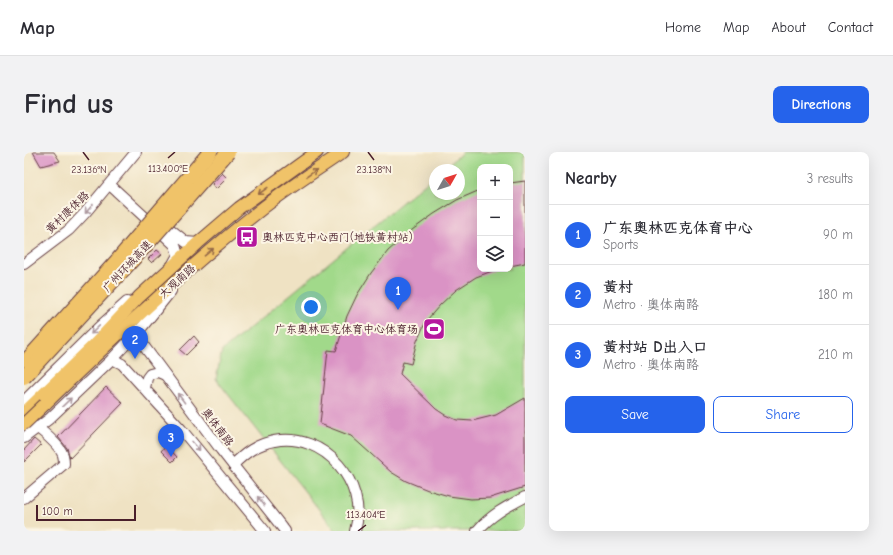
<!DOCTYPE html>
<html lang="en">
<head>
<meta charset="utf-8">
<style>
  :root { --surface:#fff; --page:#f2f2f3; --text:#2b2b33; --muted:#7c7c81; --line:#e1e1e2; --accent:#2563eb }
  body { margin:0; font-family:"Comic Neue","LXGW WenKai TC",sans-serif; background:var(--page); color:var(--text) }
  .controls { position:absolute; right:12px; top:12px; display:grid; overflow:hidden; border-radius:8px; box-shadow:0 4px 16px #0002 }
  .controls button { width:36px; height:36px; display:grid; place-items:center; padding:0; border:0; border-bottom:1px solid var(--line); background:var(--surface); color:var(--text); font:20px sans-serif }
  .compass { position:absolute; left:405px; top:12px; width:36px; height:36px; border-radius:50%; background:var(--surface); box-shadow:0 4px 16px #0002; rotate:51deg }
  .scale { position:absolute; left:12px; bottom:10px; width:100px; box-sizing:border-box; padding-left:4px; border:2px solid #4a1f2b; border-top:0; font-size:11px; line-height:14px; white-space:nowrap; color:#4a1f2b; -webkit-text-stroke:3px #fcf5e5; paint-order:stroke }
  .you { position:absolute; left:287px; top:155px; width:14px; height:14px; margin:-10px; border:3px solid #fff; border-radius:50%; background:#1a73e8; box-shadow:0 0 0 6px #1a73e833 }
  .badge { display:grid; place-items:center; width:26px; height:26px; border-radius:50%; background:var(--accent); color:#fff; font-size:13px; font-weight:700 }
  .pin { position:absolute; translate:-50% -33px; filter:drop-shadow(0 1px 2px #0008) }
  .pin::after { content:''; position:absolute; top:21px; width:14px; height:12px; background:inherit; clip-path:polygon(0 0,100% 0,50% 100%) }
  .list { margin:0; padding:0; list-style:none }
  h2 { display:flex; justify-content:space-between; align-items:center; height:52px; margin:0; padding:0 16px; font-size:17px }
  h2 small { font-size:13px; font-weight:400; color:var(--muted) }
  .list li { display:grid; grid-template-columns:26px 1fr auto; gap:12px; align-items:center; box-sizing:border-box; height:60px; padding:0 16px; border-top:1px solid var(--line) }
  .list b { display:block; font-size:15px; white-space:nowrap }
  .list p { margin:0; font-size:13px; white-space:nowrap; color:var(--muted) }
  .list em { font-size:13px; font-style:normal; color:var(--muted) }
  .actions { display:flex; gap:8px; padding:12px 16px }
  .actions a { flex:1; padding:9px 0; border:1px solid var(--accent); border-radius:8px; text-align:center; font-size:14px; color:var(--accent) }
  .actions .main { background:var(--accent); color:#fff }
  .icon { flex:none; width:22px; height:22px; fill:none; stroke:currentColor; stroke-width:2; stroke-linecap:round; stroke-linejoin:round }
  .map { position:relative; flex:none; width:501px; height:379px; overflow:hidden; border-radius:8px }
  header { display:flex; align-items:center; gap:24px; box-sizing:border-box; height:56px; padding:0 20px; background:var(--surface); border-bottom:1px solid var(--line) }
  header strong { font-size:19px }
  nav { display:flex; gap:22px; margin-inline-start:auto; font-size:14px }
  .intro { display:flex; align-items:center; justify-content:space-between; box-sizing:border-box; height:96px; padding:0 24px }
  h1 { margin:0; font-size:28px }
  .button { padding:10px 18px; border-radius:8px; background:var(--accent); color:#fff; font-size:14px; font-weight:700 }
  main { display:flex; gap:24px; padding:0 24px }
  aside { flex:1; background:var(--surface); border-radius:8px; box-shadow:0 4px 16px #0002 }
  .map>svg:first-child { display:block }
  .green { fill:#a1d98a; stroke:#767c5a; fill-rule:evenodd }
  .building { fill:#da93c5 }
  .lines { fill:none; stroke-linecap:round; stroke-linejoin:round }
  .minor-casing { stroke:#633c42; stroke-width:12 }
  .major-casing { stroke:#633c42; stroke-width:14 }
  .minor { stroke:#fff; stroke-width:10 }
  .major { stroke:#f0c369; stroke-width:12 }
  .major-bridge-casing { stroke:#633c42; stroke-width:14; stroke-linecap:butt }
  .highway-bridge-casing { stroke:#633c42; stroke-width:16; stroke-linecap:butt }
  .major-bridge { stroke:#f0c369; stroke-width:12 }
  .highway-bridge { stroke:#f0c369; stroke-width:14 }
  .oneway { stroke:#956947 }
  .oneway2 { stroke:#ae9aa0 }
  .ticks { fill:none; stroke:#4a1f2b; stroke-width:1.5 }
  .labels { text-anchor:middle; stroke-width:4; stroke-linejoin:round; paint-order:stroke }
  .street-label { font-size:11px; fill:#4a1f2b; stroke:#fcf5e5 }
  .poi-label { font-size:11px; fill:#4a1f2b; stroke:#fcf5e5; text-anchor:start }
  .ticks-label { font-size:10px; text-anchor:middle; fill:#4a1f2b; stroke:#fcf5e5; stroke-width:4; stroke-linejoin:round; paint-order:stroke }
</style>
</head>
<body>
<header>
<strong>Map</strong>
<nav><a>Home</a><a>Map</a><a>About</a><a>Contact</a></nav>
</header>
<div class="intro"><h1>Find us</h1><a class="button">Directions</a></div>
<main>
<div class="map">
<svg width="501" height="379" viewBox="0 0 501 379">
  <rect width="100%" height="100%" fill="#fcf5e5"/>
  <filter id="ink" filterUnits="userSpaceOnUse"><feTurbulence type="fractalNoise" baseFrequency=".025" numOctaves="2"/><feDisplacementMap in="SourceGraphic" scale="8" xChannelSelector="R" yChannelSelector="G"/><feConvolveMatrix kernelMatrix="1 2 1 2 8 2 1 2 1" color-interpolation-filters="sRGB"/></filter>
  <filter id="wash" filterUnits="userSpaceOnUse"><feTurbulence type="fractalNoise" baseFrequency=".012" numOctaves="4" result="noise"/><feDisplacementMap in="SourceGraphic" scale="16" xChannelSelector="R" yChannelSelector="G"/><feGaussianBlur stdDeviation="0.9" result="paint"/><feColorMatrix in="noise" values="0 0 0 0 0 0 0 0 0 0 0 0 0 0 0 0 0 1.4 0 .05"/><feComposite in="paint" operator="in"/></filter>
  <g filter="url(#wash)">
    <rect width="100%" height="100%" fill="#efe2c3"/>
    <path class="green" d="M439 0H501V379H312L192 227 198 199 411 23V42H435V18H418ZM456 15H486V117H456Z"/>
    <g id="blocks">
      <g class="building">
        <polygon points="9,0 30,0 36,9 17,14"/>
        <polygon points="198,21 203,26 192,37 188,32"/>
        <polygon points="501,29 501,111 486,114 486,31"/>
        <polygon points="456,38 456,117 471,118 452,125 432,138 416,153 402,169 393,189 387,212 379,210 376,222 412,257 421,263 433,268 448,269 472,263 501,246 501,335 466,346 447,347 425,344 404,338 382,329 367,320 327,284 296,272 304,198 312,199 323,164 333,143 347,121 364,99 388,78 410,62 433,48"/>
        <polygon points="133,98 138,102 128,111 124,107"/>
        <polygon points="170,184 175,190 162,203 156,198"/>
        <polygon points="82,235 99,251 46,306 43,296 34,285"/>
        <polygon points="10,287 17,293 0,310 0,298"/>
        <polygon points="142,293 153,305 148,310 137,299"/>
      </g>
    </g>
  </g>
  <g filter="url(#ink)">
    <use href="#blocks" fill-opacity="0" stroke="#633c42" stroke-width="1"/>
    <g class="lines">
      <g class="minor-casing">
        <g id="minor">
          <polyline points="86,33 151,93 154,103 149,112"/>
          <polyline points="136,69 162,90 174,91"/>
          <polyline points="0,112 45,78 61,61 112,0"/>
          <polyline points="111,182 197,298 261,379"/>
          <polyline points="88,207 98,212 157,277 241,379"/>
          <polyline points="121,236 123,226 126,222 134,220 141,223"/>
          <polyline points="0,249 75,175 103,150"/>
          <polyline points="0,286 25,267 88,207 119,174 147,139"/>
          <path d="M209 313C221 301 233 292 250 289 300 279 345 332 331 379"/>
          <path d="M0 346 40 312C40 309 40 306 39 303 36 294 16 276 8 273"/>
          <path d="M453 379C467 363 482 355 501 345"/>
        </g>
      </g>
      <g class="major-casing">
        <g id="major">
          <path d="M21 252C90 186 159 119 235 59 261 38 290 20 319 0"/>
          <polyline points="0,261 69,194 115,145 174,91 215,56 293,0"/>
        </g>
      </g>
      <use href="#minor" class="minor"/>
      <use href="#major" class="major"/>
      <g class="major-bridge-casing">
        <polyline id="major-bridge" points="0,272 21,252"/>
      </g>
      <g class="highway-bridge-casing">
        <g id="highway-bridge">
          <polyline points="3,208 91,111 186,0"/>
          <polyline points="0,225 124,91 204,0"/>
        </g>
      </g>
      <use href="#major-bridge" class="major-bridge"/>
      <use href="#highway-bridge" class="highway-bridge"/>
    </g>
    <defs><path id="oneway-shaft" d="M-6 0H5M1.5-3L5.5 0L1.5 3" fill="none" stroke-width="1.6" stroke-linecap="round" stroke-linejoin="round"/></defs>
    <g class="oneway">
      <use href="#oneway-shaft" transform="translate(288 21) rotate(-35)"/>
      <use href="#oneway-shaft" transform="translate(239 39) rotate(144)"/>
      <use href="#oneway-shaft" transform="translate(185 100) rotate(-40)"/>
    </g>
    <g class="oneway2">
      <use href="#oneway-shaft" transform="translate(65 57) rotate(131)"/>
      <use href="#oneway-shaft" transform="translate(71 178) rotate(136)"/>
      <use href="#oneway-shaft" transform="translate(157 246) rotate(-127)"/>
      <use href="#oneway-shaft" transform="translate(43 250) rotate(-44)"/>
      <use href="#oneway-shaft" transform="translate(172 294) rotate(49)"/>
      <use href="#oneway-shaft" transform="translate(237 349) rotate(-128)"/>
    </g>
  </g>
  <path class="ticks" d="M59 0 65 8M344 0 350 8M144 6 151 0M334 379 342 373"/>
  <defs>
    <g id="bus-square" transform="scale(1.15)"><rect x="-9" y="-9" width="18" height="18" rx="4" fill="#b5179e" stroke="#fcf5e5"/><path d="M-5-6H5V4H4V6H2V4H-2V6H-4V4H-5ZM-3.5-4V0h7V-4ZM-3.5 1.2v1.5H-2V1.2ZM2 1.2v1.5H3.5V1.2Z" fill="#fff"/></g>
    <g id="stadium-square" transform="scale(1.15)"><rect x="-9" y="-9" width="18" height="18" rx="4" fill="#b5179e" stroke="#fcf5e5"/><path d="M0-5a6.5 5 0 1 0 0 10a6.5 5 0 1 0 0-10ZM-3.5-1.8h7v3.6h-7Z" fill="#fff"/></g>
  </defs>
  <g fill-rule="evenodd">
    <use href="#bus-square" x="223" y="85"/>
    <use href="#stadium-square" x="410" y="177"/>
  </g>
  <g class="labels">
    <g class="street-label">
      <text transform="translate(43 60) rotate(-44)" y="4">黄村康体路</text>
      <text transform="translate(103 114) rotate(-47)" y="4">广州环城高速</text>
      <text transform="translate(153 129) rotate(-42)" y="4">大观南路</text>
      <text transform="translate(194 275) rotate(53)" y="4">奥体南路</text>
    </g>
    <g class="poi-label">
      <text x="238" y="89">奥林匹克中心西门(地铁黄村站)</text>
      <text x="394" y="181" text-anchor="end">广东奥林匹克体育中心体育场</text>
    </g>
  </g>
  <g class="ticks-label">
    <text x="144" y="20">113.400°E</text>
    <text x="65" y="21">23.136°N</text>
    <text x="350" y="21">23.138°N</text>
    <text x="342" y="366">113.404°E</text>
  </g>
</svg>
<div class="controls">
<button>+</button>
<button>−</button>
<button><svg class="icon" aria-label="layers" viewBox="0 0 24 24"><path d="M12 4l9 5-9 5-9-5zM3 14l9 5 9-5"/></svg></button>
</div>
<svg class="compass" viewBox="-18 -18 36 36"><path d="M0-13l5 13h-10z" fill="#e53935"/><path d="M0 13l5-13h-10z" fill="#7c7c81"/></svg>
<div class="scale">100 m</div>
<div class="you"></div>
<div class="pin badge" style="left:374px;top:158px">1</div>
<div class="pin badge" style="left:111px;top:207px">2</div>
<div class="pin badge" style="left:147px;top:305px">3</div>
</div>
<aside>
<h2>Nearby<small>3 results</small></h2>
<ul class="list">
<li><span class="badge">1</span><div><b>广东奥林匹克体育中心</b><p>Sports</p></div><em>90 m</em></li>
<li><span class="badge">2</span><div><b>黄村</b><p>Metro · 奥体南路</p></div><em>180 m</em></li>
<li><span class="badge">3</span><div><b>黄村站 D出入口</b><p>Metro · 奥体南路</p></div><em>210 m</em></li>
</ul>
<div class="actions"><a class="main">Save</a><a>Share</a></div>
</aside>
</main>
</body>
</html>
